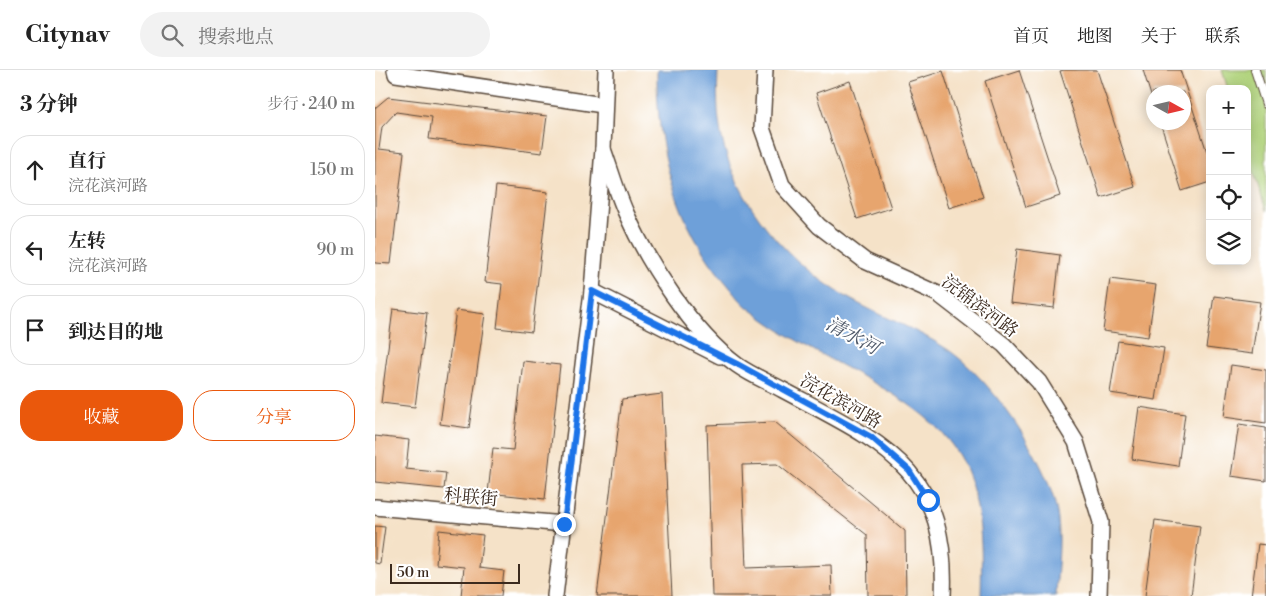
<!DOCTYPE html>
<html lang="zh">
<head>
<meta charset="utf-8">
<style>
  :root { --surface:#fff; --page:#f2f2f2; --text:#222; --muted:#767676; --line:#e0e0e0; --accent:#ea580c }
  body { margin:0; font-family:"Libre Bodoni","Noto Serif SC",serif; background:var(--page); color:var(--text) }
  .controls { position:absolute; right:15px; top:15px; display:grid; overflow:hidden; border-radius:10px; box-shadow:0 2px 12px #0003 }
  .controls button { width:45px; height:45px; display:grid; place-items:center; padding:0; border:0; border-bottom:1px solid var(--line); background:var(--surface); color:var(--text); font:25px sans-serif }
  .compass { position:absolute; left:771px; top:15px; width:45px; height:45px; border-radius:50%; background:var(--surface); box-shadow:0 2px 12px #0003; rotate:98deg }
  .scale { position:absolute; left:15px; bottom:12px; width:130px; box-sizing:border-box; padding-left:5px; border:2px solid #3b2a1e; border-top:0; font-size:14px; line-height:18px; white-space:nowrap; color:#3b2a1e; -webkit-text-stroke:4px #fff; paint-order:stroke }
  .stop { position:absolute; width:15px; height:15px; margin:-11px; border:4px solid #1a73e8; border-radius:50%; background:#fff }
  .stop.end { background:#1a73e8; border-color:#fff; box-shadow:0 1px 5px #0008 }
  .list { margin:0; padding:0; list-style:none }
  h2 { display:flex; justify-content:space-between; align-items:center; height:65px; margin:0; padding:0 20px; font-size:21px }
  h2 small { font-size:16px; font-weight:400; color:var(--muted) }
  .list li { display:grid; grid-template-columns:32px 1fr auto; gap:15px; align-items:center; box-sizing:border-box; height:70px; margin:0 10px 10px; padding:0 10px; border:1px solid var(--line); border-radius:20px }
  .list b { display:block; font-size:19px; white-space:nowrap }
  .list p { margin:0; font-size:16px; white-space:nowrap; color:var(--muted) }
  .list em { font-size:16px; font-style:normal; color:var(--muted) }
  .actions { display:flex; gap:10px; padding:15px 20px }
  .actions a { flex:1; padding:11px 0; border:1px solid var(--accent); border-radius:20px; text-align:center; font-size:18px; color:var(--accent) }
  .actions .main { background:var(--accent); color:#fff }
  .icon { flex:none; width:28px; height:28px; fill:none; stroke:currentColor; stroke-width:2; stroke-linecap:round; stroke-linejoin:round }
  .map { position:relative; flex:none; width:891px; height:526px; overflow:hidden }
  header { display:flex; align-items:center; gap:30px; box-sizing:border-box; height:70px; padding:0 25px; background:var(--surface); border-bottom:1px solid var(--line) }
  header strong { font-size:24px }
  nav { display:flex; gap:28px; margin-inline-start:auto; font-size:18px }
  .search { width:350px; height:45px; background:var(--page); display:flex; align-items:center; gap:12px; box-sizing:border-box; padding:0 18px; border-radius:28px; color:var(--muted); font-size:19px }
  main { display:flex }
  aside { flex:1; background:var(--surface) }
  .map>svg:first-child { display:block }
  .green { fill:#b0d37c; stroke:#767e4d }
  .water { fill:#6ea0d9; stroke:#54657c }
  .building { fill:#e7a56e }
  .lines { fill:none; stroke-linecap:round; stroke-linejoin:round }
  .service-casing { stroke:#574638; stroke-width:10 }
  .minor-casing { stroke:#574638; stroke-width:18 }
  .service { stroke:#fff; stroke-width:8 }
  .minor { stroke:#fff; stroke-width:15 }
  .route { stroke:#1a73e8; stroke-width:6 }
  .labels { text-anchor:middle; stroke-width:4; stroke-linejoin:round; paint-order:stroke }
  .street-label { font-size:18px; fill:#3b2a1e; stroke:#fff }
  .water-label { font-size:19px; font-style:italic; fill:#4f5969; stroke:#fff }
</style>
</head>
<body>
<header>
<strong>Citynav</strong>
<div class="search"><svg class="icon" aria-label="search" viewBox="0 0 24 24"><circle cx="10" cy="10" r="6"/><path d="M15 15l6 6"/></svg>搜索地点</div>
<nav><a>首页</a><a>地图</a><a>关于</a><a>联系</a></nav>
</header>
<main>
<aside>
<h2>3 分钟<small>步行 · 240 m</small></h2>
<ul class="list">
<li><svg class="icon" aria-label="ahead" viewBox="0 0 24 24"><path d="M12 20V5M6 11l6-6 6 6"/></svg><div><b>直行</b><p>浣花滨河路</p></div><em>150 m</em></li>
<li><svg class="icon" aria-label="left" viewBox="0 0 24 24"><path d="M17 20v-9H6M10 6l-5 5 5 5"/></svg><div><b>左转</b><p>浣花滨河路</p></div><em>90 m</em></li>
<li><svg class="icon" aria-label="arrive" viewBox="0 0 24 24"><path d="M6 21V4h12l-3 4 3 4H6"/></svg><div><b>到达目的地</b></div></li>
</ul>
<div class="actions"><a class="main">收藏</a><a>分享</a></div>
</aside>
<div class="map">
<svg width="891" height="526" viewBox="0 0 891 526">
  <rect width="100%" height="100%" fill="#fff"/>
  <filter id="ink" filterUnits="userSpaceOnUse"><feTurbulence type="fractalNoise" baseFrequency=".02" numOctaves="2"/><feDisplacementMap in="SourceGraphic" scale="10" xChannelSelector="R" yChannelSelector="G"/><feConvolveMatrix kernelMatrix="1 2 1 2 8 2 1 2 1" color-interpolation-filters="sRGB"/></filter>
  <filter id="wash" filterUnits="userSpaceOnUse"><feTurbulence type="fractalNoise" baseFrequency=".0096" numOctaves="4" result="noise"/><feDisplacementMap in="SourceGraphic" scale="20" xChannelSelector="R" yChannelSelector="G"/><feGaussianBlur stdDeviation="1.12" result="paint"/><feColorMatrix in="noise" values="0 0 0 0 0 0 0 0 0 0 0 0 0 0 0 0 0 1.4 0 .05"/><feComposite in="paint" operator="in"/></filter>
  <g filter="url(#wash)">
    <rect width="100%" height="100%" fill="#f5e2c8"/>
    <polygon class="green" points="847,0 891,0 891,141 872,81 872,19 853,19"/>
    <path class="water" d="M282 0H343C342 22 342 43 346 64 360 134 415 195 475 229 507 247 542 259 572 279 617 309 678 397 683 450 686 475 682 501 681 526H606C607 480 608 435 588 393 566 349 519 324 479 302 443 283 407 264 375 239 366 233 359 222 352 214 300 155 281 77 282 0Z"/>
    <g id="blocks">
      <g class="building">
        <polygon points="644,0 685,126 651,137 610,11"/>
        <polygon points="689,0 722,0 760,117 726,128 685,1"/>
        <polygon points="768,0 805,0 835,91 835,112 807,121 785,52 808,52 808,22 778,22 778,32"/>
        <polygon points="568,1 608,127 574,138 533,12"/>
        <polygon points="475,11 516,138 482,149 441,23"/>
        <polygon points="13,27 172,46 167,83 54,69 57,47 21,42 7,57 4,79 29,82 16,194 0,193 0,38"/>
        <polygon points="121,116 173,122 157,262 122,258 127,214 110,212"/>
        <polygon points="642,179 685,185 679,238 635,233"/>
        <polygon points="735,209 781,215 773,267 728,261"/>
        <polygon points="839,226 885,232 877,284 831,278"/>
        <polygon points="18,239 52,243 40,337 6,333"/>
        <polygon points="81,240 110,244 94,358 65,354"/>
        <polygon points="743,271 789,278 781,330 735,323"/>
        <polygon points="148,291 185,295 170,429 113,423 118,378 138,380"/>
        <polygon points="856,295 891,300 891,353 849,347"/>
        <polygon points="287,324 297,526 222,526 247,329"/>
        <polygon points="764,337 810,344 803,396 757,389"/>
        <polygon points="400,352 530,461 531,526 493,526 492,465 402,394 367,395 371,498 456,495 457,526 337,526 332,355"/>
        <polygon points="864,354 891,358 891,411 856,406"/>
        <polygon points="0,366 34,370 31,399 71,403 69,419 0,412"/>
        <polygon points="780,450 825,456 816,526 770,526"/>
        <polygon points="0,456 10,457 5,494 0,493"/>
        <polygon points="64,460 108,465 104,498 129,501 126,526 86,526 89,497 61,494"/>
        <polygon points="883,474 891,475 891,526 876,526"/>
      </g>
    </g>
  </g>
  <g filter="url(#ink)">
    <use href="#blocks" fill-opacity="0" stroke="#574638" stroke-width="1"/>
    <g class="lines">
      <g class="service-casing">
        <polyline id="service" points="880,0 891,34"/>
      </g>
      <g class="minor-casing">
        <g id="minor">
          <polyline points="20,0 21,4 228,35"/>
          <polyline points="390,0 387,58 407,115 444,156 490,191 563,224 629,275 664,312 701,372 726,452 724,526"/>
          <path d="M228 79C236 101 242 123 251 143 273 193 318 263 362 295 376 305 393 312 408 320 507 373 574 398 568 526"/>
          <polyline points="217,221 345,286"/>
          <polyline points="0,437 189,454"/>
          <polyline points="180,526 217,221 228,79 231,0"/>
        </g>
      </g>
      <use href="#service" class="service"/>
      <use href="#minor" class="minor"/>
    </g>
  </g>
  <g class="lines" filter="url(#ink)">
    <polyline class="route" points="189,454 217,221 362,294 496,367 534,400 553,430"/>
  </g>
  <g class="labels">
    <g class="street-label">
      <text transform="translate(605 236) rotate(37)" y="6">浣锦滨河路</text>
      <text transform="translate(466 331) rotate(30)" y="6">浣花滨河路</text>
      <text transform="translate(96 427) rotate(5)" y="6">科联街</text>
    </g>
    <g class="water-label">
      <text transform="translate(478 265) rotate(28)" y="7">清水河</text>
    </g>
  </g>
</svg>
<div class="controls">
<button>+</button>
<button>−</button>
<button><svg class="icon" aria-label="locate" viewBox="0 0 24 24"><circle cx="12" cy="12" r="6"/><path d="M12 2v4M12 18v4M2 12h4M18 12h4"/></svg></button>
<button><svg class="icon" aria-label="layers" viewBox="0 0 24 24"><path d="M12 4l9 5-9 5-9-5zM3 14l9 5 9-5"/></svg></button>
</div>
<svg class="compass" viewBox="-18 -18 36 36"><path d="M0-13l5 13h-10z" fill="#e53935"/><path d="M0 13l5-13h-10z" fill="#767676"/></svg>
<div class="scale">50 m</div>
<div class="stop" style="left:553px;top:430px"></div>
<div class="stop end" style="left:189px;top:454px"></div>
</div>
</main>
</body>
</html>
